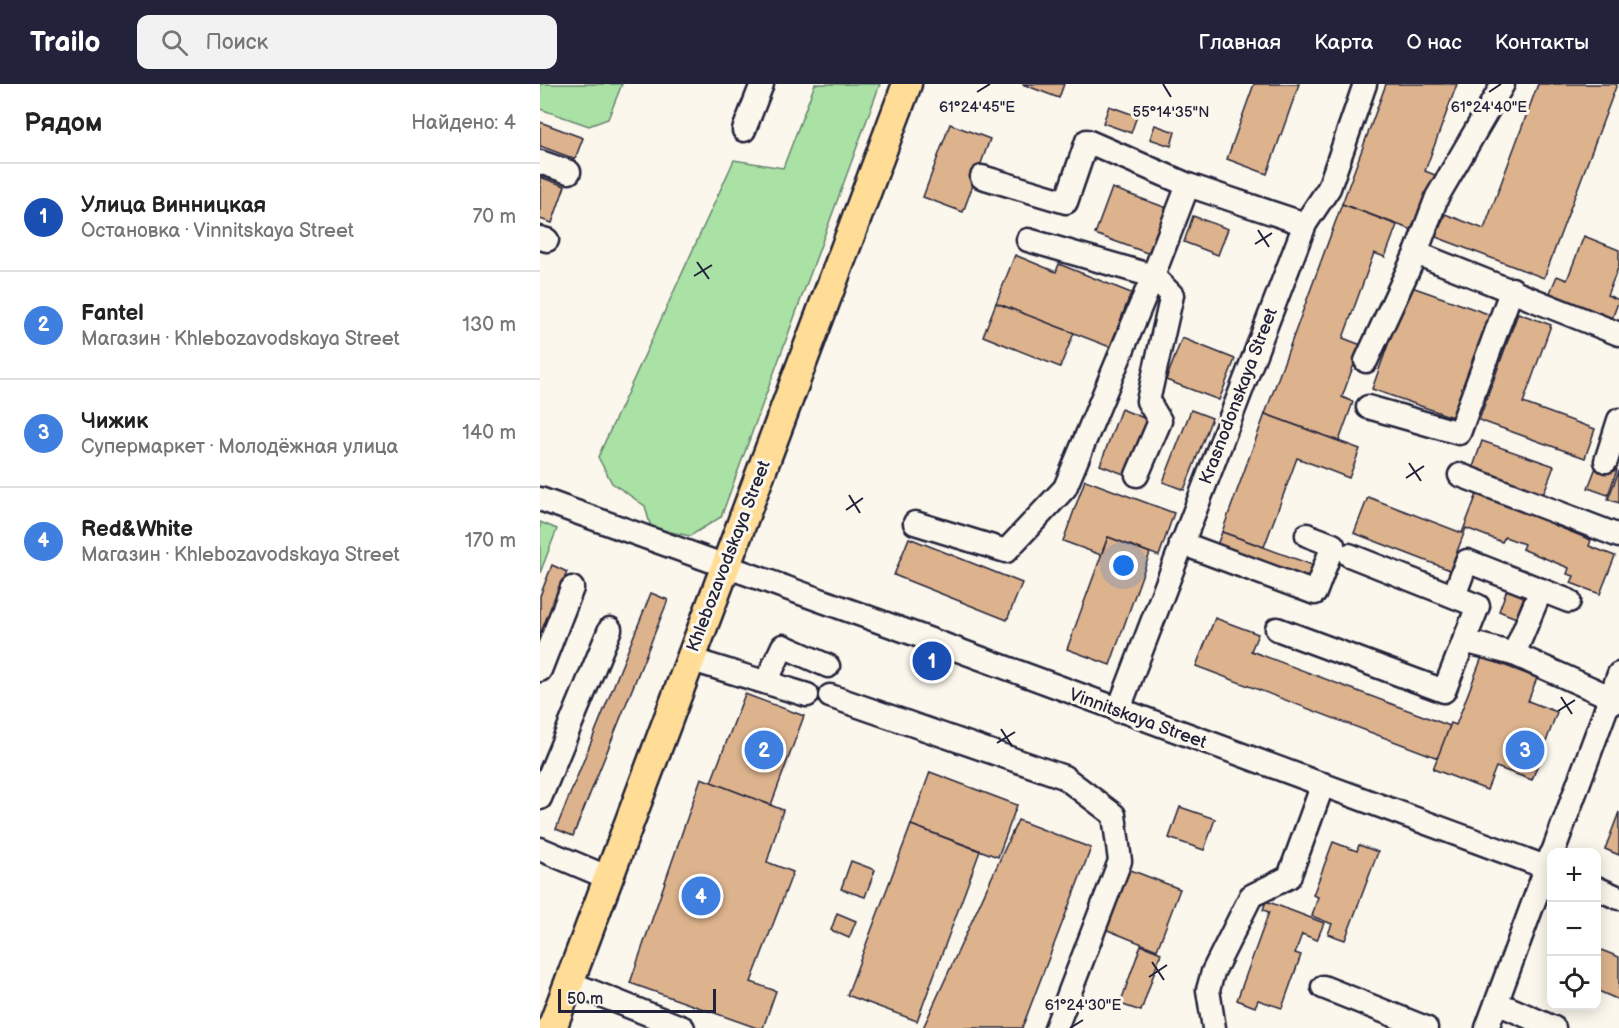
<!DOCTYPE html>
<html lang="ru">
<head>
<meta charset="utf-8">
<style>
  :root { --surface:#fff; --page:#f2f2f2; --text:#222; --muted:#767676; --line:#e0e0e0; --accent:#22223b }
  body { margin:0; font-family:"Balsamiq Sans",sans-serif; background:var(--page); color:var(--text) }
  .controls { position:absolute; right:18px; bottom:18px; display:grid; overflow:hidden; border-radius:12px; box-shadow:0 3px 15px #0003 }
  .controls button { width:54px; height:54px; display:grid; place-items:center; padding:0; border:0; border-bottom:2px solid var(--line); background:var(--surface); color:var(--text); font:30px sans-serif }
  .scale { position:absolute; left:18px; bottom:15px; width:158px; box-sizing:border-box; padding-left:6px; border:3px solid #22223b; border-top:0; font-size:16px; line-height:21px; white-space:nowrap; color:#22223b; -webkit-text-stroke:4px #fbf7ec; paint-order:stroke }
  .you { position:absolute; left:584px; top:482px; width:21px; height:21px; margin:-15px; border:4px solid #fff; border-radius:50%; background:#1a73e8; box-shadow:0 0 0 9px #1a73e833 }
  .badge { display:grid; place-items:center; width:39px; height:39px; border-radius:50%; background:var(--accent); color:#fff; font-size:20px; font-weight:700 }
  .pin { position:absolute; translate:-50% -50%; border:3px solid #fff; box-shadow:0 2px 6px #0006 }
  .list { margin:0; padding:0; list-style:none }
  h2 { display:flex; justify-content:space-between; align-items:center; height:78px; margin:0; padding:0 24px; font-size:26px }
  h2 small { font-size:20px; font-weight:400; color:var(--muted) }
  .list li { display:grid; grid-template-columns:39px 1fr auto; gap:18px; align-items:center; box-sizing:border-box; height:108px; padding:0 24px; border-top:2px solid var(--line) }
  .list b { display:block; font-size:22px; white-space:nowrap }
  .list p { margin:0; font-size:20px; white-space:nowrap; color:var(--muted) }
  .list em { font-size:20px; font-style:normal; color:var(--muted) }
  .icon { flex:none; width:33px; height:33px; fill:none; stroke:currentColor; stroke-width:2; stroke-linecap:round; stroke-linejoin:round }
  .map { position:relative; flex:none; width:1079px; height:944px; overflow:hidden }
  header { display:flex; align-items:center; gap:36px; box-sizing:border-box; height:84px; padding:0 30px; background:var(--accent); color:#fff }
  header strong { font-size:28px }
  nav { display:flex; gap:33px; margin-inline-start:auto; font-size:21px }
  .search { width:420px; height:54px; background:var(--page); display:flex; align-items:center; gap:15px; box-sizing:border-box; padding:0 21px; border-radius:12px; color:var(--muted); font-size:22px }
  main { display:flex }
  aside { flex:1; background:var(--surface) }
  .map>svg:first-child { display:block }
  .green { fill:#aae1a4; stroke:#668270; stroke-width:1.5 }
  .building { fill:#ddb38d; stroke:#22223b; stroke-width:1.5 }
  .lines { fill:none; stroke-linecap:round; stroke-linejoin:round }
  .minor-casing { stroke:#22223b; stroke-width:27 }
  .major-casing { stroke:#22223b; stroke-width:33 }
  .minor { stroke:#fbf7ec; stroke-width:22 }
  .major { stroke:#ffdd96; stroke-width:28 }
  .ticks { fill:none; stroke:#22223b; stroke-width:2 }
  .labels { text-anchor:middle; stroke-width:6; stroke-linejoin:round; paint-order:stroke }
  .street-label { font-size:18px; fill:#22223b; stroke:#fbf7ec }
  .ticks-label { font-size:15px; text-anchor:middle; fill:#22223b; stroke:#fbf7ec; stroke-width:6; stroke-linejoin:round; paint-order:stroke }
</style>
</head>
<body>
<header>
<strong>Trailo</strong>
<div class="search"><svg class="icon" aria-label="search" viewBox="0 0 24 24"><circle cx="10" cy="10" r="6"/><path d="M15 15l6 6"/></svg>Поиск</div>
<nav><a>Главная</a><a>Карта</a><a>О нас</a><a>Контакты</a></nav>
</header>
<main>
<aside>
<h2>Рядом<small>Найдено: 4</small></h2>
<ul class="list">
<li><span class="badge" style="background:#1a4fb4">1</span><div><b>Улица Винницкая</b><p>Остановка · Vinnitskaya Street</p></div><em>70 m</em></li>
<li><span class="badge" style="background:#3f7fe0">2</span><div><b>Fantel</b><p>Магазин · Khlebozavodskaya Street</p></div><em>130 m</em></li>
<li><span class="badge" style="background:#3f7fe0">3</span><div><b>Чижик</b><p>Супермаркет · Молодёжная улица</p></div><em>140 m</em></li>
<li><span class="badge" style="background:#3f7fe0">4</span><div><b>Red&amp;White</b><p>Магазин · Khlebozavodskaya Street</p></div><em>170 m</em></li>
</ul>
</aside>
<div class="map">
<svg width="1079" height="944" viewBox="0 0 1079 944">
  <rect width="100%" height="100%" fill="#fbf7ec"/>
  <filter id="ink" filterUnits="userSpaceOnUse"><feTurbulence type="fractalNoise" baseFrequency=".0167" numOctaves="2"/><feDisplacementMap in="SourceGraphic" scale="12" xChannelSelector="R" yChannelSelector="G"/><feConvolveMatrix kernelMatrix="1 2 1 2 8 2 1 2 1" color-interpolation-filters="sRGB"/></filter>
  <g filter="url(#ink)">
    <g class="green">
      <polygon points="0,0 82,0 68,35 49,42 0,25"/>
      <polygon points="275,0 340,0 181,433 150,452 111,444 105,422 72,399 58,373 194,76 243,84"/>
      <polygon points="0,438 17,445 0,489"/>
    </g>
    <g class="building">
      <polygon points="482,0 524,0 519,14"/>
      <polygon points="714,0 759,0 727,90 687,75"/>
      <polygon points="846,0 917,0 885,87 895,91 875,147 802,120"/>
      <polygon points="998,0 1077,0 1004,194 896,153 905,130 944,145"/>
      <polygon points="569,22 597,32 591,49 563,39"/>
      <polygon points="0,38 43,54 35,75 0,62"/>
      <polygon points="410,40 450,55 423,128 383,113"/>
      <polygon points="615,41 635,48 631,62 610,55"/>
      <polygon points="0,93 25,102 12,139 0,135"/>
      <polygon points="572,104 627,124 610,170 555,150"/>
      <polygon points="802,120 857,141 845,173 834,169 803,254 821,261 802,313 813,318 799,357 725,330"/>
      <polygon points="653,132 688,145 678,171 644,158"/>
      <polygon points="1044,152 1079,166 1079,182 1067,211 1079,216 1072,235 1009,211 1017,192 1027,196"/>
      <polygon points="475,171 516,188 519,180 591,209 570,263 456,219"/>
      <polygon points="869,202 951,231 915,334 832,305"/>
      <polygon points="456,219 534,249 520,283 443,252"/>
      <polygon points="978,229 1011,241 983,319 1055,345 1045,374 939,336"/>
      <polygon points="642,254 695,275 679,316 626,296"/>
      <polygon points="581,325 609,336 589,392 560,381"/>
      <polygon points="651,326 672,334 644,406 623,398"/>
      <polygon points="725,330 820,365 809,394 757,374 724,463 682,448"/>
      <polygon points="942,357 1014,382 1003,411 932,386"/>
      <polygon points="1058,378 1077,386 1068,411 1048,404"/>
      <polygon points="1079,387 1079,419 1068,415"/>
      <polygon points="545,396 634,429 619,472 568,453 561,471 523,457"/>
      <polygon points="937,410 959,419 961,414 1016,436 1014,441 1051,456 1049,462 1075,472 1060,510 1031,499 1034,492 1027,490 1029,484 982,465 984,460 965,453 962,458 926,444 910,486 814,449 828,413 922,449"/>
      <polygon points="682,448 778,483 771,502 675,466"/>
      <polygon points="568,453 610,469 570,581 527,565"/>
      <polygon points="369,454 482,499 467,536 354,491"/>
      <polygon points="12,481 27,488 0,555 0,512"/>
      <polygon points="970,497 987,504 976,534 959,527"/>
      <polygon points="111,509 128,516 33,752 16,745"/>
      <polygon points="675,534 718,550 711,567 910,642 898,674 656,582"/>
      <polygon points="942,573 997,594 988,617 1017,628 992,696 956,683 947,706 893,685 911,639 916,641"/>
      <polygon points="205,610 264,632 231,721 171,698"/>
      <polygon points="390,688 477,721 458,773 371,741"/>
      <polygon points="161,694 243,726 227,778 253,788 211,898 236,907 223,944 217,944 90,899"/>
      <polygon points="640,723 675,735 664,766 629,754"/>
      <polygon points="1079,728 1079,771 1065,765"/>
      <polygon points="478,736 551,764 482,944 383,944"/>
      <polygon points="371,741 440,767 377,937 307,911"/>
      <polygon points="793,758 817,767 819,761 838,768 805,856 788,850 792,840 772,832 778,813 773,811"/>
      <polygon points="311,777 335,786 325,813 301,805"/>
      <polygon points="588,785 640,805 617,866 565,845"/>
      <polygon points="726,817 784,839 777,856 762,850 755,869 761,871 742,924 718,916 715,923 697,916 729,828 723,826"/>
      <polygon points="297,829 316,837 309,854 291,846"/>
      <polygon points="601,861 621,869 601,927 580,920"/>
      <polygon points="1056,864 1079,873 1079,916 1056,906"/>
    </g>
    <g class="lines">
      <g class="minor-casing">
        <g id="minor">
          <polyline points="204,46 222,0"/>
          <polyline points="0,78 29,88"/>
          <polyline points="442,93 526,118 547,57 648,101 765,140"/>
          <polyline points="0,154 7,156"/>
          <polyline points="488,156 613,192 632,211 608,317 620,337 597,391"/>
          <polyline points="876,169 1079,250"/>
          <polyline points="826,277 876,169 897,113 963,0"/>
          <polyline points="828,323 919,349 972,205"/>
          <polyline points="1066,377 1079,336"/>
          <polyline points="920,391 1079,452"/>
          <polyline points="0,415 402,560 1011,785"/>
          <polyline points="375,439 466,467 525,404 613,192 648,101"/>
          <polyline points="641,459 775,509 793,461 767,451"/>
          <polyline points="809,471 938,522 924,557"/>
          <polyline points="914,512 927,477 1029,517"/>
          <polyline points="737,545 904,607 924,557 974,570 1079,617"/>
          <polyline points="974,570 1001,506"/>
          <polyline points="149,575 267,611"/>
          <polyline points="0,586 32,504"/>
          <polyline points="226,598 243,562 288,582"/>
          <polyline points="290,612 524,693 574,731 580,777 516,944"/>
          <polyline points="578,627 765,140 789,104 825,0"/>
          <polyline points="0,714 70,545"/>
          <polyline points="0,765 69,794"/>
          <polyline points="1013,768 1079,590"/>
          <polyline points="1056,804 1079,814"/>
          <polyline points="28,898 143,944"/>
          <polyline points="783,903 886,944"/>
          <polyline points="957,919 1014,944"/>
          <polyline points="674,944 668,906 673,888 711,812 749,793 783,700"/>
          <polyline points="947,944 1011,771"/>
        </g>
      </g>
      <g class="major-casing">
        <polyline id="major" points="12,944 367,0"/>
      </g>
      <use href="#minor" class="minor"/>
      <use href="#major" class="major"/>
    </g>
  </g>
  <path class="ticks" d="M623 0 631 13M437 8 450 0M949 8 961 0M718 146 729 163M715 160 732 149M157 178 169 195M154 192 172 181M869 379 881 397M866 394 884 382M309 411 320 429M306 426 323 414M1021 613 1032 630M1018 627 1035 616M461 645 472 662M457 659 475 648M612 878 624 896M609 893 627 881M530 944 543 936"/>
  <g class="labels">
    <g class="street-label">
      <text transform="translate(698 312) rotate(-69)" y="6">Krasnodonskaya Street</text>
      <text transform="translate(188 472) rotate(-69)" y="6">Khlebozavodskaya Street</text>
      <text transform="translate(598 634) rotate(20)" y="6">Vinnitskaya Street</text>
    </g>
  </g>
  <g class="ticks-label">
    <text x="437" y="28">61°24'45"E</text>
    <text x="949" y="28">61°24'40"E</text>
    <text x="631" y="33">55°14'35"N</text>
    <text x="543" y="926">61°24'30"E</text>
  </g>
</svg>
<div class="controls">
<button>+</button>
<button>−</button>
<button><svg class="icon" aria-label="locate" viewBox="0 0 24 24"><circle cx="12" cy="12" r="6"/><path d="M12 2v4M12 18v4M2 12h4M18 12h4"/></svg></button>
</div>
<div class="scale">50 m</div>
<div class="you"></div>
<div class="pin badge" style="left:392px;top:577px;background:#1a4fb4">1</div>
<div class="pin badge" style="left:224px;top:666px;background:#3f7fe0">2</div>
<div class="pin badge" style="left:985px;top:666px;background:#3f7fe0">3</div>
<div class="pin badge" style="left:161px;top:812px;background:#3f7fe0">4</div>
</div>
</main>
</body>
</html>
